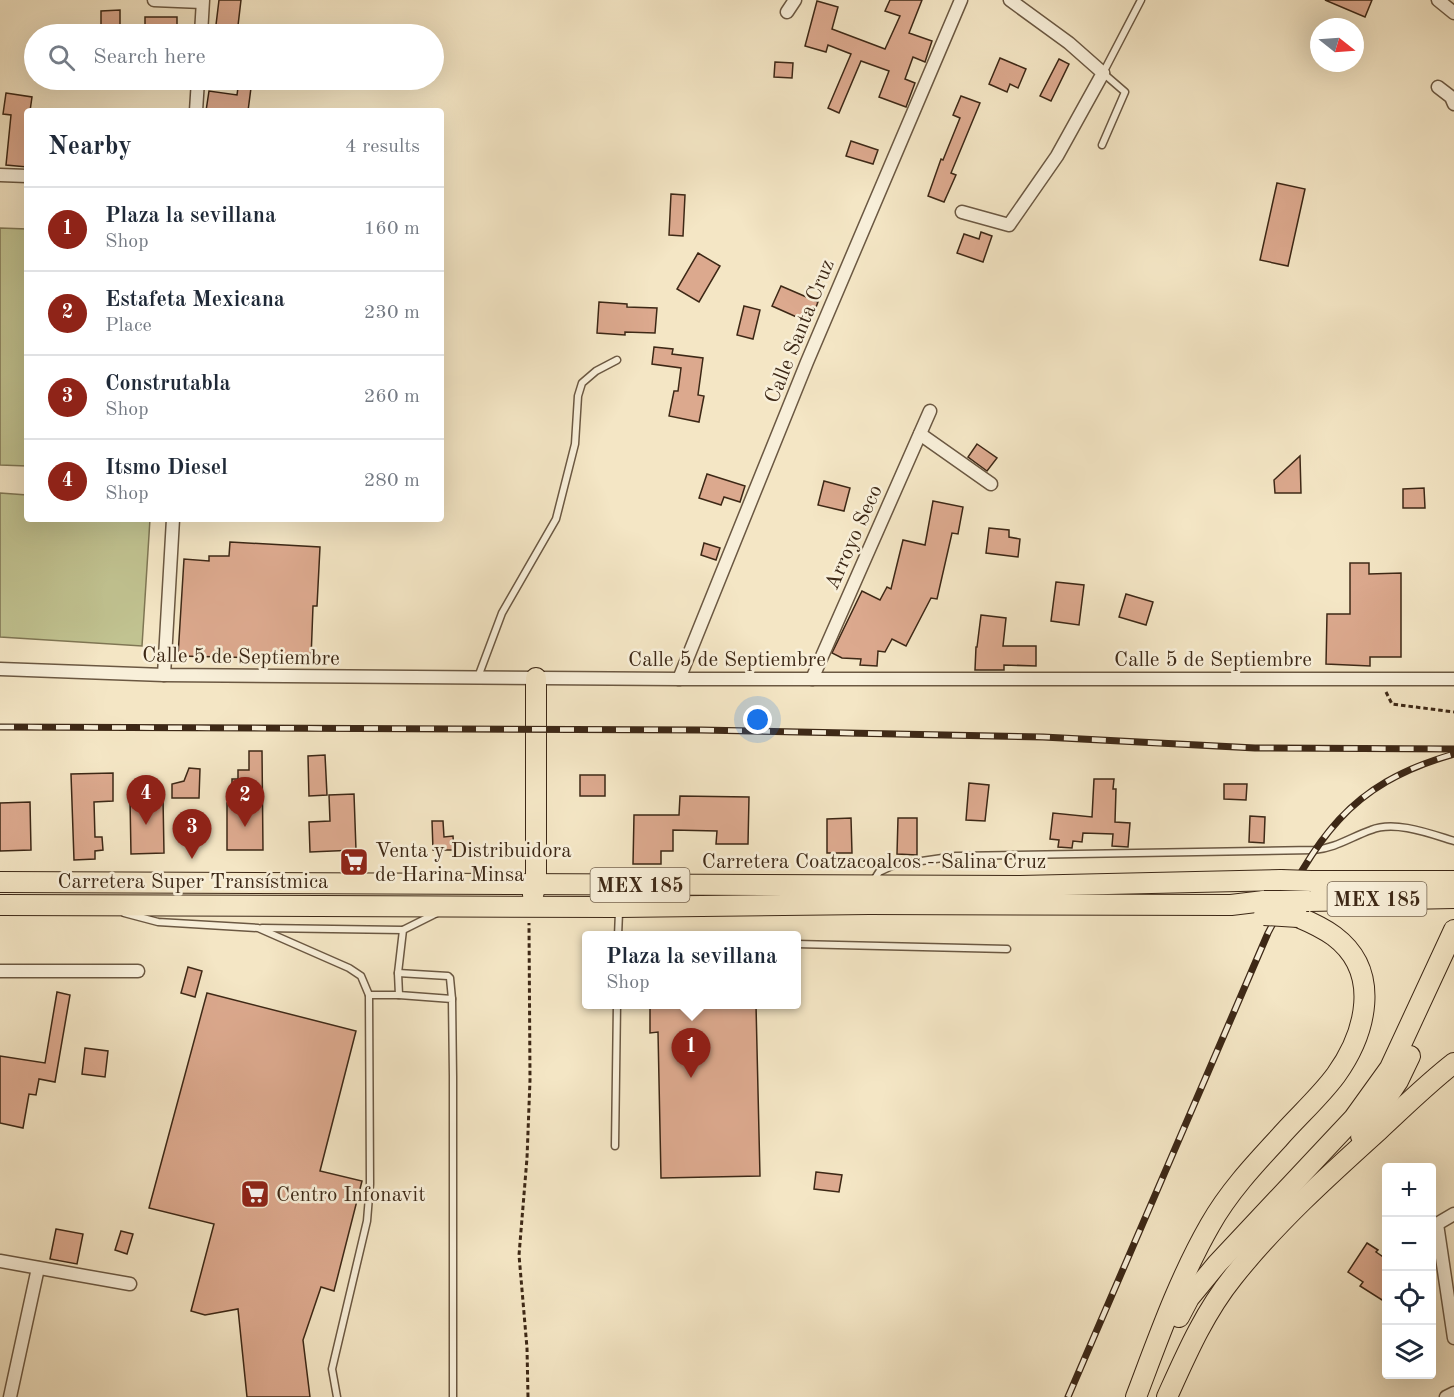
<!DOCTYPE html>
<html lang="en">
<head>
<meta charset="utf-8">
<style>
  :root { --surface:#fff; --page:#f6f6f7; --text:#1f2937; --muted:#747a83; --line:#e0e1e3; --accent:#8f2418 }
  body { margin:0; font-family:"Old Standard TT",serif; background:var(--page); color:var(--text) }
  .controls { position:absolute; right:18px; bottom:18px; display:grid; overflow:hidden; border-radius:6px; box-shadow:0 6px 24px #0002 }
  .controls button { width:54px; height:54px; display:grid; place-items:center; padding:0; border:0; border-bottom:2px solid var(--line); background:var(--surface); color:var(--text); font:30px sans-serif }
  .compass { position:absolute; left:1310px; top:18px; width:54px; height:54px; border-radius:50%; background:var(--surface); box-shadow:0 6px 24px #0002; rotate:107deg }
  .you { position:absolute; left:758px; top:720px; width:21px; height:21px; margin:-15px; border:4px solid #fff; border-radius:50%; background:#1a73e8; box-shadow:0 0 0 9px #1a73e833 }
  .badge { display:grid; place-items:center; width:39px; height:39px; border-radius:50%; background:var(--accent); color:#fff; font-size:20px; font-weight:700 }
  .pin { position:absolute; translate:-50% -50px; filter:drop-shadow(0 2px 3px #0008) }
  .pin::after { content:''; position:absolute; top:32px; width:21px; height:18px; background:inherit; clip-path:polygon(0 0,100% 0,50% 100%) }
  .popup { position:absolute; left:582px; top:931px; width:219px; height:78px; box-sizing:border-box; display:grid; place-content:center; border-radius:6px; background:var(--surface); filter:drop-shadow(0 2px 4px #0005); font-size:20px; white-space:nowrap; color:var(--muted) }
  .popup b { font-size:22px; color:var(--text) }
  .popup::after { content:''; position:absolute; left:50%; top:100%; margin-left:-12px; border:12px solid transparent; border-top-color:var(--surface) }
  .list { margin:0; padding:0; list-style:none }
  h2 { display:flex; justify-content:space-between; align-items:center; height:78px; margin:0; padding:0 24px; font-size:26px }
  h2 small { font-size:20px; font-weight:400; color:var(--muted) }
  .list li { display:grid; grid-template-columns:39px 1fr auto; gap:18px; align-items:center; box-sizing:border-box; height:84px; padding:0 24px; border-top:2px solid var(--line) }
  .list b { display:block; font-size:22px; white-space:nowrap }
  .list p { margin:0; font-size:20px; white-space:nowrap; color:var(--muted) }
  .list em { font-size:20px; font-style:normal; color:var(--muted) }
  .icon { flex:none; width:33px; height:33px; fill:none; stroke:currentColor; stroke-width:2; stroke-linecap:round; stroke-linejoin:round }
  .map { position:relative; flex:none; width:1454px; height:1397px; overflow:hidden }
  .search { position:absolute; background:var(--surface); box-shadow:0 6px 24px #0002; left:24px; top:24px; width:420px; height:66px; display:flex; align-items:center; gap:15px; box-sizing:border-box; padding:0 21px; border-radius:33px; color:var(--muted); font-size:22px }
  .panel { position:absolute; background:var(--surface); box-shadow:0 6px 24px #0002; left:24px; top:108px; width:420px; height:414px; border-radius:6px }
  .map>svg:first-child { display:block }
  .green { fill:#c1c391; stroke:#7f7654; stroke-width:1.5 }
  .building { fill:#dca98e; stroke:#3d2816; stroke-width:1.5 }
  .lines { fill:none; stroke-linecap:round; stroke-linejoin:round }
  .service-casing { stroke:#6b5842; stroke-width:9 }
  .minor-casing { stroke:#6b5842; stroke-width:15 }
  .primary-casing { stroke:#3d2816; stroke-width:22 }
  .path { stroke:#3d2816; stroke-width:3; stroke-dasharray:4.5 3; stroke-linecap:butt }
  .service { stroke:#f8efd9; stroke-width:6 }
  .minor { stroke:#f8efd9; stroke-width:12 }
  .primary { stroke:#f4e6c5; stroke-width:20 }
  .rail-casing { stroke:#3d2816; stroke-width:7 }
  .rail { stroke:#f8efd9; stroke-width:4.5; stroke-dasharray:14; stroke-linecap:butt }
  .primary-bridge-casing { stroke:#3d2816; stroke-width:22; stroke-linecap:butt }
  .primary-bridge { stroke:#f4e6c5; stroke-width:20 }
  .labels { text-anchor:middle; stroke-width:5; stroke-linejoin:round; paint-order:stroke }
  .shield { fill:#f8efd9; stroke:#756450; stroke-width:1.5 }
  .shield-label { font-size:20px; font-weight:bold; fill:#3d2816 }
  .street-label { font-size:21px; fill:#3d2816; stroke:#f8efd9 }
  .poi-label { font-size:21px; fill:#3d2816; stroke:#f8efd9; text-anchor:start }
</style>
</head>
<body>
<div class="map">
<svg width="1454" height="1397" viewBox="0 0 1454 1397">
  <rect width="100%" height="100%" fill="#f4e6c5"/>
  <filter id="stains"><feTurbulence type="fractalNoise" baseFrequency=".00333" numOctaves="4"/><feColorMatrix values="0 0 0 0 .2 0 0 0 0 .09 0 0 0 0 .02 0 0 0 .5 -.17"/></filter>
  <radialGradient id="worn" r=".72"><stop offset=".6" stop-color="#630" stop-opacity="0"/><stop offset="1" stop-color="#630" stop-opacity=".3"/></radialGradient>
  <g class="green">
    <polygon points="0,228 27,229 27,466 0,465"/>
    <polygon points="0,493 27,495 27,519 150,519 142,646 0,637"/>
  </g>
  <g class="building">
    <polygon points="219,0 241,0 237,34 215,33"/>
    <polygon points="890,0 922,0 909,33 932,41 925,62 913,57 905,79 915,83 906,107 879,97 889,71 861,61 839,113 828,108 851,54 828,45 826,52 805,46 817,1 838,7 832,29 885,49 900,16 885,11"/>
    <polygon points="1325,0 1372,0 1365,17"/>
    <polygon points="120,10 120,29 101,30 101,11"/>
    <rect x="145" y="17" width="32" height="17"/>
    <polygon points="1000,58 1026,69 1018,88 1010,84 1007,92 989,84"/>
    <polygon points="1059,59 1069,64 1051,101 1040,96"/>
    <polygon points="775,62 793,63 792,78 774,77"/>
    <polygon points="239,80 252,80 248,111 206,111 209,91 237,95"/>
    <polygon points="6,93 32,97 30,111 27,111 27,167 6,165 11,115 3,114"/>
    <polygon points="961,96 980,103 951,173 956,175 944,202 928,196 941,159 943,160 960,118 953,115"/>
    <polygon points="851,141 878,150 873,164 846,156"/>
    <polygon points="1277,183 1305,189 1288,266 1260,260"/>
    <polygon points="671,194 685,195 683,236 669,235"/>
    <polygon points="981,232 992,236 983,262 957,253 964,234 979,239"/>
    <polygon points="698,253 720,266 699,302 677,289"/>
    <polygon points="781,286 818,302 810,323 772,306"/>
    <polygon points="599,302 627,304 627,307 657,308 655,333 625,332 625,335 597,333"/>
    <polygon points="744,306 760,310 753,339 737,335"/>
    <polygon points="654,347 673,349 672,354 703,358 698,395 704,396 699,422 669,416 674,391 678,391 681,368 652,364"/>
    <polygon points="977,444 997,458 987,471 968,457"/>
    <polygon points="1300,456 1301,493 1275,493 1274,480"/>
    <polygon points="707,474 745,486 740,502 724,497 721,505 699,498"/>
    <polygon points="824,481 850,488 844,511 818,505"/>
    <polygon points="1424,488 1425,508 1403,508 1403,489"/>
    <polygon points="933,501 963,507 958,534 952,533 937,599 931,598 906,646 892,639 885,652 878,651 877,666 860,665 861,659 842,658 832,653 862,591 880,600 887,587 891,589 903,540 925,545"/>
    <polygon points="989,528 1009,530 1009,537 1020,539 1018,557 986,553"/>
    <polygon points="230,542 320,547 317,606 313,606 311,659 178,656 184,559 209,561 209,556 229,556"/>
    <polygon points="704,543 720,548 716,560 701,555"/>
    <polygon points="1350,563 1369,563 1369,574 1401,573 1401,657 1370,657 1370,666 1326,664 1327,614 1350,614"/>
    <polygon points="1056,582 1084,585 1079,625 1051,621"/>
    <polygon points="1126,594 1153,602 1146,625 1119,617"/>
    <polygon points="981,615 1006,618 1003,646 1036,646 1036,666 1004,665 1004,670 975,670 976,647 977,647"/>
    <polygon points="249,751 262,751 263,850 227,850 227,803 232,803 232,779 238,779 238,770 249,770"/>
    <polygon points="325,755 327,795 309,796 308,756"/>
    <polygon points="189,768 200,769 199,798 172,798 172,784 184,781"/>
    <polygon points="113,773 113,801 94,802 95,837 102,837 103,850 95,851 95,859 74,860 71,774"/>
    <rect x="580" y="775" width="25" height="21"/>
    <polygon points="1094,779 1114,779 1113,789 1116,789 1115,822 1130,823 1128,847 1112,846 1113,834 1083,833 1082,842 1073,841 1072,848 1058,847 1059,840 1050,839 1053,813 1092,817"/>
    <polygon points="969,783 989,785 985,821 966,820"/>
    <polygon points="1224,784 1247,784 1246,800 1224,799"/>
    <polygon points="354,794 356,850 310,852 309,822 330,821 329,795"/>
    <polygon points="680,796 749,797 748,844 716,844 717,831 673,830 673,851 661,851 661,864 633,864 634,815 679,815"/>
    <polygon points="163,798 164,853 131,854 130,799"/>
    <polygon points="30,802 31,850 0,851 0,803"/>
    <polygon points="1250,816 1265,817 1264,843 1249,842"/>
    <polygon points="851,818 852,853 827,853 827,819"/>
    <polygon points="898,818 917,818 917,855 897,854"/>
    <polygon points="432,821 443,821 444,837 453,836 454,850 433,850"/>
    <polygon points="188,967 202,971 195,997 181,993"/>
    <polygon points="57,992 70,995 55,1082 39,1079 36,1095 29,1094 23,1128 0,1123 0,1056 45,1063"/>
    <polygon points="207,993 356,1031 320,1171 362,1181 334,1291 321,1287 303,1340 310,1397 247,1397 238,1309 205,1315 191,1311 214,1224 149,1208"/>
    <polygon points="650,1005 756,1005 760,1176 661,1178 658,1032 650,1033"/>
    <polygon points="85,1048 108,1051 105,1077 82,1074"/>
    <polygon points="816,1172 842,1175 839,1192 814,1189"/>
    <polygon points="56,1229 83,1234 77,1264 50,1259"/>
    <polygon points="121,1231 133,1234 127,1254 115,1250"/>
    <polygon points="1367,1243 1378,1250 1376,1252 1386,1259 1386,1294 1382,1300 1360,1286 1363,1282 1348,1272"/>
  </g>
  <g class="lines">
    <g class="service-casing">
      <g id="service">
        <polyline points="1102,145 1125,92 1103,73 1141,0"/>
        <polyline points="478,677 502,613 556,519 575,444 578,396 582,383 596,371 617,360"/>
        <path d="M874 880 879 872 894 865 956 856 1314 850C1336 848 1351 837 1371 830 1395 820 1431 834 1454 841"/>
        <polyline points="124,913 158,922 258,928 349,968 361,976 369,995"/>
        <polyline points="437,913 403,930 398,973 399,995 452,999 453,1076 453,1397"/>
        <polyline points="262,928 403,930"/>
        <polyline points="618,936 620,888"/>
        <polyline points="796,944 1007,949"/>
        <polyline points="398,973 448,976 450,978 452,999"/>
        <polyline points="615,1146 617,1004"/>
        <polyline points="337,1397 332,1369 367,1221 370,1184 369,995 399,995"/>
      </g>
    </g>
    <g class="minor-casing">
      <g id="minor">
        <polyline points="154,0 202,2"/>
        <polyline points="1438,0 1454,13"/>
        <polyline points="787,12 795,0"/>
        <polyline points="201,34 203,0"/>
        <polyline points="1438,87 1451,97 1454,104"/>
        <polyline points="196,111 198,80"/>
        <polyline points="0,175 27,176"/>
        <polyline points="962,212 1009,225 1057,156 1103,73 1069,43 1010,0"/>
        <polyline points="920,434 991,484"/>
        <polyline points="0,669 164,675 679,679 1454,679"/>
        <polyline points="164,675 173,519"/>
        <polyline points="679,679 807,362 961,0"/>
        <polyline points="812,679 930,411"/>
        <polyline points="0,971 138,971"/>
        <polyline points="1454,1214 1437,1224 1454,1338"/>
        <polyline points="0,1261 130,1284"/>
        <polyline points="10,1397 38,1268"/>
        <polyline points="1446,1397 1454,1393"/>
      </g>
    </g>
    <g class="primary-casing">
      <g id="primary">
        <polyline points="1311,881 1454,881"/>
        <polyline points="0,882 1020,886 1281,880"/>
        <polyline points="533,895 536,884 536,678"/>
        <polyline points="1309,901 1454,898"/>
        <polyline points="0,905 619,907 869,904 1231,905 1264,901"/>
        <polyline points="1361,1136 1398,1081 1410,1056"/>
        <polyline points="1179,1317 1189,1298 1217,1264 1354,1118 1390,1068 1454,930"/>
        <path d="M1136 1397C1158 1339 1179 1279 1210 1225 1228 1193 1253 1166 1278 1139 1297 1117 1319 1098 1336 1075 1366 1033 1382 972 1334 936 1323 928 1310 922 1298 917"/>
        <path d="M1167 1397C1186 1355 1204 1313 1233 1277 1276 1223 1328 1176 1379 1130 1404 1107 1427 1084 1454 1063"/>
      </g>
    </g>
    <g class="path">
      <polyline points="1386,692 1392,704 1454,712"/>
      <polyline points="528,1397 527,1348 519,1255 527,1158 530,1080 529,923"/>
    </g>
    <use href="#service" class="service"/>
    <use href="#minor" class="minor"/>
    <use href="#primary" class="primary"/>
    <g class="rail-casing">
      <g id="rail">
        <polyline points="0,727 701,730 1043,737 1255,748 1454,749"/>
        <path d="M1068 1397 1268 933C1317 839 1346 785 1454 754"/>
      </g>
    </g>
    <use href="#rail" class="rail"/>
    <g class="primary-bridge-casing">
      <g id="primary-bridge">
        <polyline points="1281,880 1311,881"/>
        <polyline points="1264,901 1309,901"/>
        <polyline points="1264,915 1298,917"/>
      </g>
    </g>
    <use href="#primary-bridge" class="primary-bridge"/>
  </g>
  <defs>
    <g id="supermarket-square" transform="scale(1.5)"><rect x="-9" y="-9" width="18" height="18" rx="4" fill="#8f2418" stroke="#f8efd9"/><path d="M-6-5.5h2.5l.6 2H6L4.5 2H-2.5L-4.4-4H-6ZM-1.5 3.2a1.3 1.3 0 1 0 .1 0ZM3 3.2a1.3 1.3 0 1 0 .1 0Z" fill="#fff"/></g>
  </defs>
  <g fill-rule="evenodd">
    <use href="#supermarket-square" x="354" y="862"/>
    <use href="#supermarket-square" x="255" y="1194"/>
  </g>
  <g class="labels">
    <g class="shield">
      <rect x="590.5" y="868" width="99" height="34" rx="4.5"/>
      <rect x="1327.5" y="882" width="99" height="34" rx="4.5"/>
    </g>
    <g class="shield-label">
      <text x="640" y="892">MEX 185</text>
      <text x="1377" y="906">MEX 185</text>
    </g>
    <g class="street-label">
      <text transform="translate(799 331) rotate(-68)" y="7">Calle Santa Cruz</text>
      <text transform="translate(853 537) rotate(-66)" y="7">Arroyo Seco</text>
      <text transform="translate(241 656) rotate(1)" y="7">Calle 5 de Septiembre</text>
      <text x="727" y="666">Calle 5 de Septiembre</text>
      <text x="1213" y="666">Calle 5 de Septiembre</text>
      <text x="874" y="868">Carretera Coatzacoalcos - Salina Cruz</text>
      <text x="193" y="888">Carretera Super Transístmica</text>
    </g>
    <g class="poi-label">
      <text x="375" y="857">Venta y Distribuidora<tspan x="375" dy="24">de Harina Minsa</tspan></text>
      <text x="276" y="1201">Centro Infonavit</text>
    </g>
  </g>
  <rect width="100%" height="100%" filter="url(#stains)"/>
  <rect width="100%" height="100%" fill="url(#worn)"/>
</svg>
<div class="controls">
<button>+</button>
<button>−</button>
<button><svg class="icon" aria-label="locate" viewBox="0 0 24 24"><circle cx="12" cy="12" r="6"/><path d="M12 2v4M12 18v4M2 12h4M18 12h4"/></svg></button>
<button><svg class="icon" aria-label="layers" viewBox="0 0 24 24"><path d="M12 4l9 5-9 5-9-5zM3 14l9 5 9-5"/></svg></button>
</div>
<svg class="compass" viewBox="-18 -18 36 36"><path d="M0-13l5 13h-10z" fill="#e53935"/><path d="M0 13l5-13h-10z" fill="#747a83"/></svg>
<div class="you"></div>
<div class="pin badge" style="left:691px;top:1078px">1</div>
<div class="popup"><b>Plaza la sevillana</b>Shop</div>
<div class="pin badge" style="left:245px;top:827px">2</div>
<div class="pin badge" style="left:192px;top:859px">3</div>
<div class="pin badge" style="left:146px;top:825px">4</div>
<div class="search"><svg class="icon" aria-label="search" viewBox="0 0 24 24"><circle cx="10" cy="10" r="6"/><path d="M15 15l6 6"/></svg>Search here</div>
<section class="panel">
<h2>Nearby<small>4 results</small></h2>
<ul class="list">
<li><span class="badge">1</span><div><b>Plaza la sevillana</b><p>Shop</p></div><em>160 m</em></li>
<li><span class="badge">2</span><div><b>Estafeta Mexicana</b><p>Place</p></div><em>230 m</em></li>
<li><span class="badge">3</span><div><b>Construtabla</b><p>Shop</p></div><em>260 m</em></li>
<li><span class="badge">4</span><div><b>Itsmo Diesel</b><p>Shop</p></div><em>280 m</em></li>
</ul>
</section>
</div>
</body>
</html>
